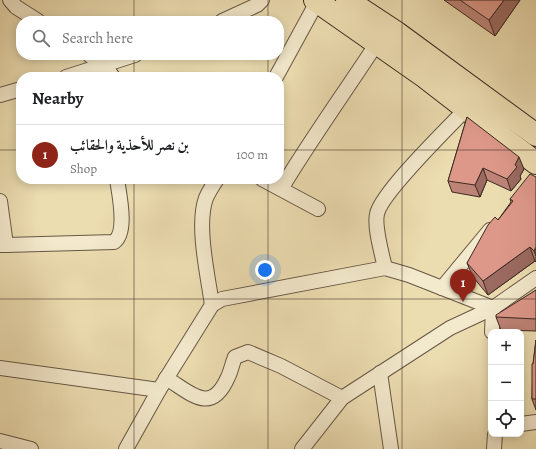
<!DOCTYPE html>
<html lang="en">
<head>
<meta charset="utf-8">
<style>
	body { margin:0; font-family:Alegreya,Amiri,serif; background:#f2f2f2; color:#202124 }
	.controls { position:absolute; right:12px; bottom:12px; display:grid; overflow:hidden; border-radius:8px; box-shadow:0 2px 10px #0003 }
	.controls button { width:36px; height:36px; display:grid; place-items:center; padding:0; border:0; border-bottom:1px solid #e0e0e0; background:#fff; color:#202124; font:20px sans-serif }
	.you { position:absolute; left:265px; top:270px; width:14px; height:14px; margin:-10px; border:3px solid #fff; border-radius:50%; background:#1a73e8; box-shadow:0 0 0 6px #1a73e833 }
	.badge { display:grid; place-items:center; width:26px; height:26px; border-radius:50%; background:#8f2418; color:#fff; font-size:13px; font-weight:700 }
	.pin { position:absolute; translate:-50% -33px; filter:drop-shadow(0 1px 2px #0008) }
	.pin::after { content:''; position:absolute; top:21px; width:14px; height:12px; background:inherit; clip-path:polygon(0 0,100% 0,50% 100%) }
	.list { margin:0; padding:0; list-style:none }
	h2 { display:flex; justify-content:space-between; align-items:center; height:52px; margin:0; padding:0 16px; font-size:17px }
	h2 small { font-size:13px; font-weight:400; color:#757577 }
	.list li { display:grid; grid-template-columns:26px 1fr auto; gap:12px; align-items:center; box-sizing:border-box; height:60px; padding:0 16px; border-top:1px solid #e0e0e0 }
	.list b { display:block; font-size:15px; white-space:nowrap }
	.list p { margin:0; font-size:13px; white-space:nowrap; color:#757577 }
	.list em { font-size:13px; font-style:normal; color:#757577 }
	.icon { flex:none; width:22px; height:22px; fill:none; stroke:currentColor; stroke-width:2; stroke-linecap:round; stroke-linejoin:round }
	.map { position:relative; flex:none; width:536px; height:449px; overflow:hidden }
	.search { position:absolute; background:#fff; box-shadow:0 2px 10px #0003; left:16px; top:16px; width:268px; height:44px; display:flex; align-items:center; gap:10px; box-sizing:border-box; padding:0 14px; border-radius:16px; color:#757577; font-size:15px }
	.panel { position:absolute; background:#fff; box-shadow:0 2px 10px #0003; left:16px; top:72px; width:268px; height:112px; border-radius:16px }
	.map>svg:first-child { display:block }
</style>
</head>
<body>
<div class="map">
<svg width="536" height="449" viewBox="0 0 536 449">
	<rect width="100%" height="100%" fill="#ecddb1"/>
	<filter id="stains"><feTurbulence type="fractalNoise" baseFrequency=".005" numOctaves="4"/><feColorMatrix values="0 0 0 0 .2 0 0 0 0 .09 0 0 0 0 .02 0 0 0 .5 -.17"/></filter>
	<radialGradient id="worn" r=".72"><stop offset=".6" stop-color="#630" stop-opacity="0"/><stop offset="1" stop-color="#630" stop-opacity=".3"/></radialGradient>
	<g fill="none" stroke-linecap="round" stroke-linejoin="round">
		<g stroke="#675745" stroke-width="16">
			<g id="minor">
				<polyline points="10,0 16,7 38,21"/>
				<polyline points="222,21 257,5 262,0"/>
				<polyline points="89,55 105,66 113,77"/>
				<polyline points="66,77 135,55"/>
				<polyline points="276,77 317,2"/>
				<polyline points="0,95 21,89"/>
				<polyline points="262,179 318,209"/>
				<path d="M281 189C311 139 345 92 377 43"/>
				<polyline points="0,201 6,245 0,245"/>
				<path d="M6 245 114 242C128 232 119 194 117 179"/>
				<path d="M385 268C382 254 374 227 377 214 381 193 448 128 466 109"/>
				<polyline points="442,288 490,230"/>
				<path d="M212 305C208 276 196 225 206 198 209 191 213 185 217 179"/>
				<polyline points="0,368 159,390"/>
				<polyline points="380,373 391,449"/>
				<path d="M166 378C191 393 211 416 228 377 231 371 232 364 235 357L248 352 281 366 342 398"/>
				<polyline points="521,424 536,422"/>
				<polyline points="0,441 31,449"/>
				<polyline points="126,449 159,390 212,305 222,299 385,268 409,275 493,308 492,332"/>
				<polyline points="302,449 342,398 450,328 493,308 536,278"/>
				<polyline points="494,449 495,434"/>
			</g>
		</g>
		<g stroke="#3b2a21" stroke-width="24">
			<g id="primary">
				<polyline points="315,0 425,77 536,163"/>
				<polyline points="347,0 397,33 536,135"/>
			</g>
		</g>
		<use href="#minor" stroke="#f3e9cc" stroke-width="14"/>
		<use href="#primary" stroke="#ecddb1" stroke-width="22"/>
	</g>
	<g fill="#be8377" stroke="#3b2a21">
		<polygon points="444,0 520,0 495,36"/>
		<polygon points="467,117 524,169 520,176 521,179 511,191 487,180 480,197 452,192 448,181"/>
		<polygon points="536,177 536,262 535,261 488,295 473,277 467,263 498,220 511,202 510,199"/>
		<polygon points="536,290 536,331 501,330 496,317"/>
		<polygon points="536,340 536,410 532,399 533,364"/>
	</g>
	<g fill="#9b6a61" stroke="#3b2a21">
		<polygon points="504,0 520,0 495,36 489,20"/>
		<polygon points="519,157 524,169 520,176 521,179 511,191 507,179"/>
		<polygon points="483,168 487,180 480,197 475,185"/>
		<polygon points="530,247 535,261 488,295 483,281"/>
		<polygon points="536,247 536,256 534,251"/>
	</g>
	<g fill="#dd988a" stroke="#3b2a21">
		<polygon points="460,0 504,0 489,20"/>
		<polygon points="467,117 519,157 515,165 517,167 507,179 483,168 475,185 448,181"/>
		<polygon points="530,174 536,177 536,247 534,251 530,247 483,281 467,263 488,225 495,217 498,220 513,201 510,199"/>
		<polygon points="536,290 536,319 496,317 496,315"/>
		<polygon points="536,340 536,399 532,399 532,364 533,364"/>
	</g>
	<path fill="none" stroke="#3b2a21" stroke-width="1" stroke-opacity="0.55" d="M134 0V21M268 0V21M402 0V449M134 55V77M268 55V77M0 150H21M279 150H536M134 179V449M268 179V449M0 299H536"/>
	<rect width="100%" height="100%" filter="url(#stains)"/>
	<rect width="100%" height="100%" fill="url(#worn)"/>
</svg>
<div class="controls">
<button>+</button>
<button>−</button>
<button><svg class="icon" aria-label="locate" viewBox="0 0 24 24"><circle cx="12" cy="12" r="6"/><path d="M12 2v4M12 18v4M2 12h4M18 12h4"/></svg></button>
</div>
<div class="you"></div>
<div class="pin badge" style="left:463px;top:302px">1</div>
<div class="search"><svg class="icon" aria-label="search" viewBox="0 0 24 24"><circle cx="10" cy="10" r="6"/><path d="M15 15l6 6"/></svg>Search here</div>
<section class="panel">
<h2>Nearby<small></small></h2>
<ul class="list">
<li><span class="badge">1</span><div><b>بن نصر للأحذية والحقائب</b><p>Shop</p></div><em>100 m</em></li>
</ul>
</section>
</div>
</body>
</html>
